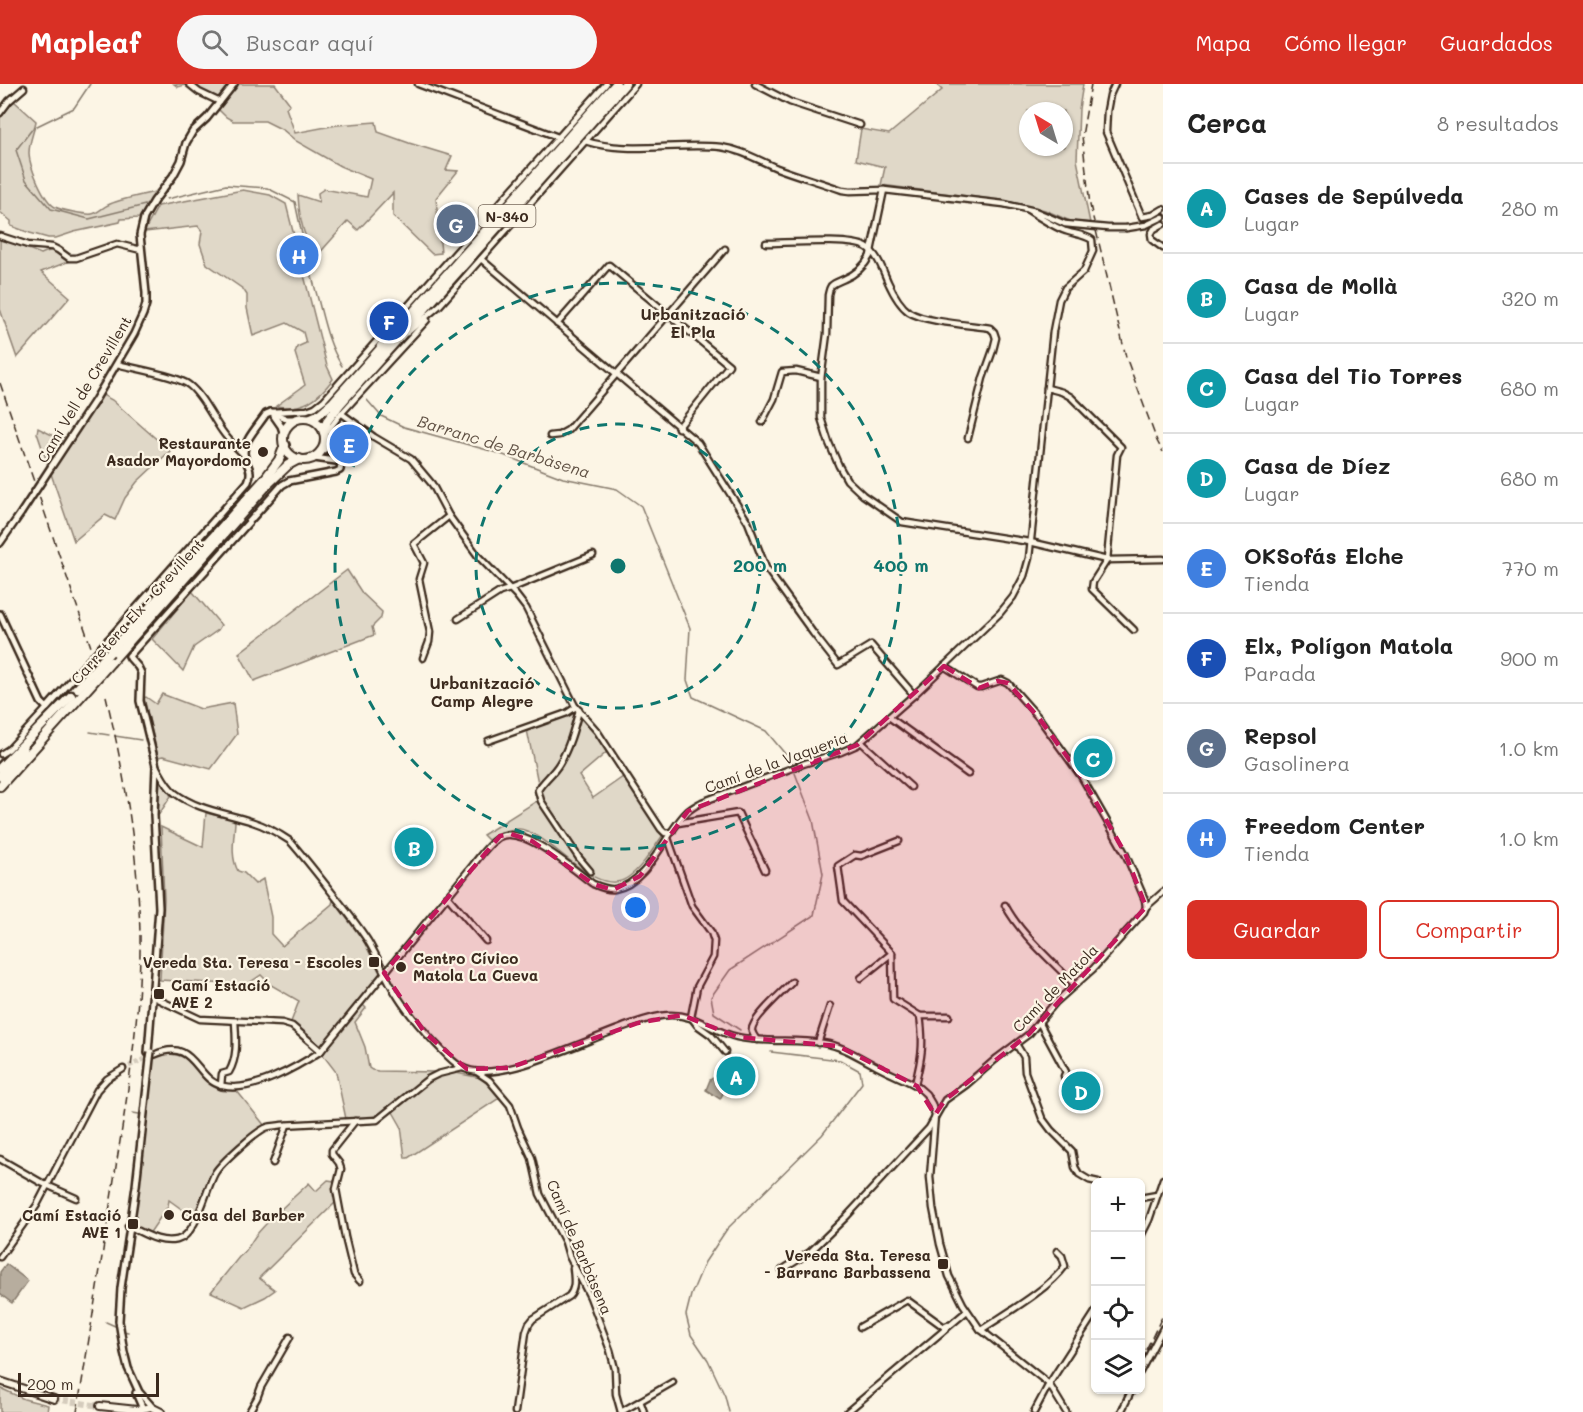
<!DOCTYPE html>
<html lang="es">
<head>
<meta charset="utf-8">
<style>
	body { margin:0; font-family:Mali,sans-serif; background:#f6f6f6; color:#222 }
	.controls { position:absolute; right:18px; bottom:18px; display:grid; overflow:hidden; border-radius:9px; box-shadow:0 2px 4px #0004 }
	.controls button { width:54px; height:54px; display:grid; place-items:center; padding:0; border:0; border-bottom:2px solid #e0e0e0; background:#fff; color:#222; font:30px sans-serif }
	.compass { position:absolute; left:1019px; top:18px; width:54px; height:54px; border-radius:50%; background:#fff; box-shadow:0 2px 4px #0004; rotate:322deg }
	.scale { position:absolute; left:18px; bottom:15px; width:141px; box-sizing:border-box; padding-left:6px; border:3px solid #3b2a1e; border-top:0; font-size:16px; line-height:21px; white-space:nowrap; color:#3b2a1e; -webkit-text-stroke:4px #fcf5e5; paint-order:stroke }
	.you { position:absolute; left:636px; top:824px; width:21px; height:21px; margin:-15px; border:4px solid #fff; border-radius:50%; background:#1a73e8; box-shadow:0 0 0 9px #1a73e833 }
	.badge { display:grid; place-items:center; width:39px; height:39px; border-radius:50%; background:#d93025; color:#fff; font-size:20px; font-weight:700 }
	.pin { position:absolute; translate:-50% -50%; border:3px solid #fff; box-shadow:0 2px 6px #0006 }
	.list { margin:0; padding:0; list-style:none }
	h2 { display:flex; justify-content:space-between; align-items:center; height:78px; margin:0; padding:0 24px; font-size:26px }
	h2 small { font-size:20px; font-weight:400; color:#767676 }
	.list li { display:grid; grid-template-columns:39px 1fr auto; gap:18px; align-items:center; box-sizing:border-box; height:90px; padding:0 24px; border-top:2px solid #e0e0e0 }
	.list b { display:block; font-size:22px; white-space:nowrap }
	.list p { margin:0; font-size:20px; white-space:nowrap; color:#767676 }
	.list em { font-size:20px; font-style:normal; color:#767676 }
	.actions { display:flex; gap:12px; padding:18px 24px }
	.actions a { flex:1; padding:14px 0; border:2px solid #d93025; border-radius:9px; text-align:center; font-size:21px; color:#d93025 }
	.actions .main { background:#d93025; color:#fff }
	.icon { flex:none; width:33px; height:33px; fill:none; stroke:currentColor; stroke-width:2; stroke-linecap:round; stroke-linejoin:round }
	.map { position:relative; flex:none; width:1163px; height:1328px; overflow:hidden }
	header { display:flex; align-items:center; gap:36px; box-sizing:border-box; height:84px; padding:0 30px; background:#d93025; color:#fff }
	header strong { font-size:28px }
	nav { display:flex; gap:33px; margin-inline-start:auto; font-size:21px }
	.search { width:420px; height:54px; background:#f6f6f6; display:flex; align-items:center; gap:15px; box-sizing:border-box; padding:0 21px; border-radius:33px; color:#767676; font-size:22px }
	main { display:flex }
	aside { flex:1; background:#fff }
	.map>svg:first-child { display:block }
</style>
</head>
<body>
<header>
<strong>Mapleaf</strong>
<div class="search"><svg class="icon" aria-label="search" viewBox="0 0 24 24"><circle cx="10" cy="10" r="6"/><path d="M15 15l6 6"/></svg>Buscar aquí</div>
<nav><a>Mapa</a><a>Cómo llegar</a><a>Guardados</a></nav>
</header>
<main>
<div class="map">
<svg width="1163" height="1328" viewBox="0 0 1163 1328">
	<rect width="100%" height="100%" fill="#fcf5e5"/>
	<filter id="ink" filterUnits="userSpaceOnUse"><feTurbulence type="fractalNoise" baseFrequency=".0167" numOctaves="2"/><feDisplacementMap in="SourceGraphic" scale="12" xChannelSelector="R" yChannelSelector="G"/><feConvolveMatrix kernelMatrix="1 2 1 2 8 2 1 2 1" color-interpolation-filters="sRGB"/></filter>
	<g filter="url(#ink)">
		<g fill="#e0d8c8" stroke="#8e8173" stroke-width="1.5" fill-rule="evenodd">
			<path d="M174 0H275L290 20 286 24 295 49 337 41 376 38 378 48 409 59 452 72 446 86 458 87 436 114 441 169 432 170 393 132V109L358 146 348 137 316 173C304 156 299 131 298 111L319 118 318 109 324 105 367 113 371 95 340 82 296 57 283 46 265 37H233L226 33 218 25 215 19 185 1 178 3Z"/>
			<path d="M936 0H1083L1079 25 1077 76 1090 139 1070 137 1045 126 1006 117 881 101 885 83 856 76 861 45 889 50 942 6ZM1028 27H1064V63H1028Z"/>
			<path d="M14 17 36 37C34 48 29 58 29 69 29 82 44 117 55 123 60 126 87 131 92 130 98 129 103 123 108 121 119 115 144 111 158 107L139 134 121 135 120 138 74 148 56 154H48L30 149 11 142V137L0 128V34Z"/>
			<path d="M243 106 270 111 286 120 327 282 333 295C318 315 303 327 276 322L305 301 295 269 297 263 306 259 303 248 287 239 253 252 247 224V211L243 205 207 180 200 160 202 147 198 142 144 148 158 122Z"/>
			<path d="M0 154 41 170C57 163 58 166 70 177L41 188 70 213 17 274 0 225Z"/>
			<polygon points="97,308 112,316 170,367 137,398 125,414 115,436 105,431 74,457 37,349 38,344 56,353 67,353"/>
			<polygon points="347,486 362,509 382,528 381,534 372,543 374,551 254,597 239,569"/>
			<polygon points="192,507 221,541 218,546 194,563 183,587 152,555"/>
			<polygon points="162,610 201,625 233,619 237,650 211,685 163,672 158,673 144,614 146,613 156,620"/>
			<path d="M572 622 595 648 608 667 579 692 593 714 623 693 663 751C653 765 642 784 627 794 594 816 549 746 518 745 505 745 498 750 488 756L483 751 537 717 535 710 538 699 527 646Z"/>
			<polygon points="160,693 171,712 158,732"/>
			<path d="M206 729 233 735 235 738C234 755 230 772 238 787L244 789 255 800 263 795 271 833V850L282 862 332 820 333 816 363 856 383 895 363 921 366 924 355 938 365 963 369 984 372 986 378 987 435 988 420 998 382 1029 367 1035H346L336 988 323 971 291 938 299 917 271 901 261 891 246 901 160 896 164 815 161 743 203 763Z"/>
			<path d="M163 970C202 969 192 995 218 1005 224 1008 230 1007 237 1007L265 1042 228 1075 212 1095 194 1134 169 1116 168 1122 149 1150 133 1141 141 1086 152 974Z"/>
			<polygon points="456,989 481,994 501,1013 408,1074 405,1074 401,1042 393,1028 428,999 439,992"/>
			<path d="M328 1096 334 1097 336 1100 337 1117 259 1194 275 1206 265 1213 244 1223 211 1208 239 1173C248 1167 250 1158 257 1150 272 1132 291 1116 309 1099L316 1107Z"/>
			<polygon points="0,1304 24,1315 48,1321 47,1328 0,1328"/>
		</g>
		<g fill="#b7ad9e" stroke="#85796b" stroke-width="1.5">
			<polygon points="713,994 727,1002 720,1015 706,1006 710,996"/>
			<polygon points="6,1180 28,1197 12,1219 0,1210 0,1188"/>
		</g>
		<g fill="none" stroke-linecap="round" stroke-linejoin="round">
			<g stroke="#85796b" stroke-width="1.5">
				<polyline points="90,0 74,24 33,44 16,66 26,96 51,125 89,135 145,121"/>
				<path d="M167 115 226 101 267 104 295 118C302 151 309 183 318 215 324 238 329 262 342 282"/>
				<polyline points="367,316 381,332 404,343 498,369 563,394 617,405 641,422 690,544 687,596 693,613 766,647 791,677"/>
				<polyline points="90,648 109,651"/>
				<polyline points="115,652 141,656"/>
				<polyline points="740,946 714,929 711,913 730,886 814,831 823,790 813,736 795,689"/>
				<polyline points="133,1029 139,1030"/>
				<polyline points="106,1238 115,1242"/>
				<polyline points="123,1247 128,1248"/>
				<polyline points="729,1328 725,1312 708,1276 691,1251 686,1231 691,1211 705,1178 727,1145 822,1051 862,999 860,987 840,976 771,968"/>
			</g>
			<polyline stroke="#d5ccbd" stroke-width="4.5" stroke-dasharray="4.5 2" stroke-linecap="butt" points="123,985 151,972"/>
			<polyline stroke="#d5ccbd" stroke-width="6" stroke-dasharray="6 3" stroke-linecap="butt" points="54,1315 100,1322"/>
			<g stroke="#3b2a1e" stroke-width="9">
				<g id="minor">
					<polyline points="189,0 199,8 220,18"/>
					<polyline points="418,0 558,53"/>
					<polyline points="755,0 790,18 860,41"/>
					<polyline points="1115,0 1110,11 1107,27 1106,48 1142,133 1153,131 1163,125"/>
					<polyline points="0,29 9,17 24,4"/>
					<path d="M585 57C629 71 676 58 721 63 742 66 758 76 777 84 798 92 820 98 842 106L850 107 884 106 1004 120 1035 127 1065 140"/>
					<path d="M884 106 870 172C864 183 856 190 844 195 840 197 835 198 831 202 829 205 829 207 828 211L827 250 821 295V334L829 359 839 382 847 396 863 411 902 438 1030 458 1107 476 1163 475"/>
					<polyline points="1163,140 1154,145 1151,150 1152,156 1163,164"/>
					<polyline points="1127,144 1146,141 1163,133"/>
					<polyline points="0,152 28,161 52,163 58,166 69,174 76,174 117,160 141,166"/>
					<path d="M766 159C786 159 851 154 866 163 878 170 883 187 888 198 893 209 899 221 909 228 924 238 971 241 990 244L994 248 996 254 993 266 983 294 968 354"/>
					<polyline points="481,175 698,359 748,438 766,484 813,549 838,581 871,561 914,611"/>
					<polyline points="557,240 609,181 729,281 678,344"/>
					<polyline points="407,249 440,221 636,0"/>
					<polyline points="379,262 389,247"/>
					<path d="M117 280C132 284 178 292 189 301 202 311 212 333 222 347 228 356 236 363 244 371"/>
					<polyline points="1047,304 1062,308 1071,313 1121,363 1117,371 1107,476 1093,498 1092,505 1134,546"/>
					<polyline points="271,328 307,326 315,323 324,316 606,0"/>
					<polyline points="341,329 374,353 411,375 432,400 449,432 478,472 516,511 526,524 575,622 597,647 661,745 665,749 672,748"/>
					<polyline points="762,338 774,315 782,288 796,287 821,293"/>
					<polyline points="325,351 339,332 427,236"/>
					<polyline points="550,352 559,351 568,346 725,165"/>
					<polyline points="458,535 500,508 510,505 593,471"/>
					<polyline points="423,574 429,558 430,548 419,495 424,479 414,460 449,432"/>
					<polyline points="944,582 977,603 981,603 1002,596 1008,599 1039,634 1081,692 1125,769 1145,816 1146,823"/>
					<path d="M579 626C574 645 569 664 559 680 553 690 544 696 538 706L541 717 579 774 590 787"/>
					<polyline points="889,633 968,690"/>
					<polyline points="488,657 567,629 576,623"/>
					<polyline points="861,658 911,703"/>
					<polyline points="1,670 9,665 47,624"/>
					<path d="M156 682C162 692 166 702 175 709 197 726 227 729 253 738 266 742 278 749 290 757 305 774 319 792 333 810 345 825 357 840 368 857 379 875 386 895 398 913 408 929 421 944 435 959 443 967 451 977 461 983 504 1007 619 934 669 931 697 930 711 947 737 953 765 959 794 955 823 959 844 962 862 975 880 984 893 991 905 995 917 1002L926 1010 932 1020 935 1031 930 1093 933 1124 940 1160 949 1192 963 1220 980 1245 1049 1300 1066 1328"/>
					<polyline points="678,739 738,729 765,786"/>
					<polyline points="668,754 692,822 711,848 714,857 713,873 697,903 691,933 697,941 711,951 725,968"/>
					<path d="M899 757 861 772 855 771 838 782 843 817 892 869 893 915 920 932C924 960 922 973 915 1000"/>
					<polyline points="447,812 486,857"/>
					<path d="M1005 821C1020 850 1052 877 1075 901"/>
					<polyline points="861,894 892,869"/>
					<polyline points="153,913 200,935 282,939 292,942 321,967"/>
					<polyline points="920,932 949,932"/>
					<polyline points="1039,938 1066,988 1064,992 1074,1016"/>
					<path d="M757 956C755 953 753 951 752 947 750 936 784 907 792 898"/>
					<polyline points="818,959 830,922"/>
					<polyline points="1016,960 1024,973 1025,988 1042,1034 1051,1046 1072,1067 1075,1083 1079,1090 1089,1096 1098,1098"/>
					<path d="M154 971C196 952 194 996 223 1002 252 1009 297 983 321 967L473 781C480 772 488 760 499 753 522 740 574 786 593 800 600 803 608 806 615 805 648 800 665 749 687 728 691 724 697 721 702 718L803 680 841 668 857 661 914 611 1000 529 1013 513 1024 492 1029 474 1053 247 1059 216 1065 204 1084 187 1093 167 1092 156C1085 150 1072 150 1063 146 1051 141 1040 134 1028 126"/>
					<polyline points="477,988 489,996 510,1021 518,1044 532,1074 540,1110 565,1158 569,1172 590,1213 610,1266 615,1285 616,1310 621,1328"/>
					<path d="M221 1002 222 990 229 988C238 973 236 954 235 937"/>
					<polyline points="355,1037 332,1066 332,1070 339,1079 341,1085 336,1105 345,1153 354,1190 360,1197"/>
					<polyline points="0,1075 42,1099 76,1114"/>
					<polyline points="273,1079 287,1041"/>
					<polyline points="1140,1114 1157,1111"/>
					<path d="M128 1142C144 1149 159 1160 177 1156 197 1152 206 1104 215 1089 221 1079 257 1046 268 1043 272 1042 277 1042 282 1041L377 1036 428 995 438 990 462 984"/>
					<polyline points="1140,1154 1149,1136 1163,1095"/>
					<polyline points="0,1173 37,1121 97,1006 107,995 123,985"/>
					<polyline points="782,1186 810,1168 846,1133 929,1044 945,1016 966,1001 997,974 1029,950 1055,919 1093,885 1144,828 1146,823 1163,808"/>
					<polyline points="860,1243 907,1216 944,1243 948,1241"/>
					<path d="M981 1246C1005 1230 1049 1205 1065 1182L1062 1172 1057 1167"/>
					<polyline points="1140,1288 1163,1244"/>
					<polyline points="640,1317 644,1328"/>
					<polyline points="249,1328 257,1314 261,1303 290,1253"/>
					<path d="M515 1328 526 1248 529 1240 533 1235 569 1212C576 1204 574 1194 573 1184"/>
					<polyline points="621,1328 673,1298"/>
					<polyline points="847,1328 967,1227"/>
					<polyline points="1034,1328 1049,1300 1096,1227"/>
					<polyline points="1121,1328 1132,1306"/>
				</g>
			</g>
			<g stroke="#3b2a1e" stroke-width="10">
				<g id="tertiary">
					<polyline points="271,328 287,335 296,335"/>
					<polyline points="274,332 281,342 284,351"/>
					<polyline points="314,374 336,377"/>
					<polyline points="51,383 94,318 134,250 143,230 146,220 146,209 140,151 144,134 154,117 173,92 181,77 186,59 193,47 207,34 234,0"/>
					<polyline points="0,459 21,429"/>
					<polyline points="0,530 41,618 47,624 76,591"/>
					<path d="M109 555 248 398C254 384 245 381 244 369 244 356 259 341 266 330L271 328"/>
					<polyline points="148,969 159,824 154,731 156,682 140,617 141,589 138,583 130,574 129,572 282,401 289,397 336,388 340,386 341,380 328,365 325,357"/>
					<polyline points="150,975 136,1102 121,1204 119,1237 124,1268 128,1284 139,1308 153,1324"/>
					<polyline points="136,1309 143,1325"/>
				</g>
			</g>
			<g stroke="#3b2a1e" stroke-width="10">
				<g id="secondary">
					<polyline points="0,1297 54,1315"/>
					<polyline points="100,1322 137,1326 151,1323 161,1328"/>
				</g>
			</g>
			<g stroke="#3b2a1e" stroke-width="12">
				<g id="trunk">
					<polyline points="311,334 318,331 333,318 616,0"/>
					<circle cx="304" cy="355" r="21"/>
					<polyline points="324,347 327,337 340,320 625,0"/>
					<polyline points="110,568 264,396 279,376 285,361"/>
					<polyline points="111,578 268,400 288,381 299,375"/>
					<polyline points="0,692 23,666"/>
					<polyline points="0,702 80,613"/>
				</g>
			</g>
			<g stroke="#3b2a1e" stroke-width="13">
				<polyline id="motorway" points="0,684 71,612"/>
			</g>
			<use href="#minor" stroke="#fcf5e5" stroke-width="4.5"/>
			<use href="#tertiary" stroke="#fcf5e5" stroke-width="5"/>
			<use href="#secondary" stroke="#fcf5e5" stroke-width="6"/>
			<use href="#trunk" stroke="#fcf5e5" stroke-width="8"/>
			<use href="#motorway" stroke="#fcf5e5" stroke-width="8"/>
			<g stroke="#3b2a1e" stroke-width="1.5" stroke-dasharray="9 4.5" stroke-linecap="butt">
				<polyline points="1091,0 1082,52 1090,121 1126,273 1157,357 1163,368"/>
				<polyline points="0,299 91,563"/>
				<polyline points="1140,1278 1163,1231"/>
				<path d="M77 1328C91 1244 104 1160 117 1076 129 1001 141 926 140 850 138 769 125 691 106 612"/>
				<polyline points="1117,1328 1127,1306"/>
			</g>
			<g stroke="#3b2a1e" stroke-width="9" stroke-linecap="butt">
				<polyline id="minor-bridge" points="1065,140 1108,144 1127,144"/>
			</g>
			<g stroke="#3b2a1e" stroke-width="10" stroke-linecap="butt">
				<g id="tertiary-bridge">
					<polyline points="21,429 51,383"/>
					<polyline points="76,591 109,555"/>
					<polyline points="150,975 151,968"/>
				</g>
			</g>
			<g stroke="#3b2a1e" stroke-width="12" stroke-linecap="butt">
				<g id="trunk-bridge">
					<polyline points="78,604 110,568"/>
					<polyline points="80,613 111,578"/>
				</g>
			</g>
			<use href="#minor-bridge" stroke="#fcf5e5" stroke-width="4.5"/>
			<use href="#tertiary-bridge" stroke="#fcf5e5" stroke-width="5"/>
			<use href="#trunk-bridge" stroke="#fcf5e5" stroke-width="8"/>
		</g>
	</g>
	<path fill="#c2185b" fill-opacity="0.2" stroke="#c2185b" stroke-width="4.5" stroke-dasharray="12 8" stroke-linejoin="round" d="M944 582 979 604 997 597 1008 599 1039 634 1081 692 1125 769 1146 823 1029 950 945 1016 935 1031 917 1002 838 962 737 953 682 931 638 939 509 984 467 985 425 949 384 889 500 752 511 750 532 757 593 800 613 806 640 792 688 727 857 661Z"/>
	<g fill="none" stroke="#0f766e" stroke-width="3" stroke-dasharray="10 8">
		<circle cx="618" cy="482" r="142"/>
		<circle cx="618" cy="482" r="283"/>
	</g>
	<g fill="#3b2a1e" stroke="#fcf5e5" stroke-width="2">
		<circle cx="263" cy="368" r="6"/>
		<rect x="368" y="872" width="12" height="12" rx="3"/>
		<circle cx="401" cy="883" r="6"/>
		<rect x="153" y="904" width="12" height="12" rx="3"/>
		<circle cx="169" cy="1131" r="6"/>
		<rect x="127" y="1134" width="12" height="12" rx="3"/>
		<rect x="937" y="1174" width="12" height="12" rx="3"/>
	</g>
	<g text-anchor="middle" dominant-baseline="central" stroke-width="4.5" stroke-linejoin="round" paint-order="stroke">
		<rect fill="#fcf5e5" stroke="#75675a" stroke-width="1.5" x="478.5" y="121" width="57" height="22" rx="4.5"/>
		<g font-size="14" font-weight="bold" fill="#3b2a1e">
			<text x="507" y="132">N-340</text>
		</g>
		<g font-size="15" fill="#3b2a1e" stroke="#fcf5e5">
			<text transform="translate(84 305) rotate(-59)">Camí Vell de Crevillent</text>
			<text transform="translate(137 527) rotate(-48)">Carretera Elx - Crevillent</text>
			<text transform="translate(776 678) rotate(-20)">Camí de la Vaqueria</text>
			<text transform="translate(1055 904) rotate(-46)">Camí de Matola</text>
			<text transform="translate(580 1163) rotate(67)">Camí de Barbàsena</text>
		</g>
		<g font-size="15" font-weight="bold" fill="#3b2a1e" stroke="#fcf5e5" text-anchor="end">
			<text x="251" y="359">Restaurante<tspan x="251" dy="17">Asador Mayordomo</tspan></text>
			<text x="413" y="874" text-anchor="start">Centro Cívico<tspan x="413" dy="17">Matola La Cueva</tspan></text>
			<text x="362" y="878">Vereda Sta. Teresa - Escoles</text>
			<text x="171" y="901" text-anchor="start">Camí Estació<tspan x="171" dy="17">AVE 2</tspan></text>
			<text x="121" y="1131">Camí Estació<tspan x="121" dy="17">AVE 1</tspan></text>
			<text x="181" y="1131" text-anchor="start">Casa del Barber</text>
			<text x="931" y="1171">Vereda Sta. Teresa<tspan x="931" dy="17">- Barranc Barbassena</tspan></text>
		</g>
		<g font-size="16" font-weight="bold" fill="#3b2a1e" stroke="#fcf5e5">
			<text x="693" y="229">Urbanització<tspan x="693" dy="18">El Pla</tspan></text>
			<text x="482" y="598">Urbanització<tspan x="482" dy="18">Camp Alegre</tspan></text>
		</g>
		<g font-size="16" font-style="italic" fill="#605144" stroke="#fcf5e5">
			<text transform="translate(504 362) rotate(17)">Barranc de Barbàsena</text>
		</g>
	</g>
	<circle cx="618" cy="482" r="9" fill="#0f766e" stroke="#fcf5e5" stroke-width="3"/>
	<g font-size="18" text-anchor="middle" font-weight="bold" fill="#0f766e" stroke="#fcf5e5" stroke-width="4.5" stroke-linejoin="round" paint-order="stroke">
		<text x="760" y="488">200 m</text>
		<text x="901" y="488">400 m</text>
	</g>
</svg>
<div class="controls">
<button>+</button>
<button>−</button>
<button><svg class="icon" aria-label="locate" viewBox="0 0 24 24"><circle cx="12" cy="12" r="6"/><path d="M12 2v4M12 18v4M2 12h4M18 12h4"/></svg></button>
<button><svg class="icon" aria-label="layers" viewBox="0 0 24 24"><path d="M12 4l9 5-9 5-9-5zM3 14l9 5 9-5"/></svg></button>
</div>
<svg class="compass" viewBox="-18 -18 36 36"><path d="M0-13l5 13h-10z" fill="#e53935"/><path d="M0 13l5-13h-10z" fill="#767676"/></svg>
<div class="scale">200 m</div>
<div class="you"></div>
<div class="pin badge" style="left:736px;top:992px;background:#0f9aa8">A</div>
<div class="pin badge" style="left:414px;top:763px;background:#0f9aa8">B</div>
<div class="pin badge" style="left:1093px;top:674px;background:#0f9aa8">C</div>
<div class="pin badge" style="left:1081px;top:1007px;background:#0f9aa8">D</div>
<div class="pin badge" style="left:349px;top:360px;background:#3f7fe0">E</div>
<div class="pin badge" style="left:389px;top:237px;background:#1a4fb4">F</div>
<div class="pin badge" style="left:456px;top:140px;background:#5c6f8a">G</div>
<div class="pin badge" style="left:299px;top:171px;background:#3f7fe0">H</div>
</div>
<aside>
<h2>Cerca<small>8 resultados</small></h2>
<ul class="list">
<li><span class="badge" style="background:#0f9aa8">A</span><div><b>Cases de Sepúlveda</b><p>Lugar</p></div><em>280 m</em></li>
<li><span class="badge" style="background:#0f9aa8">B</span><div><b>Casa de Mollà</b><p>Lugar</p></div><em>320 m</em></li>
<li><span class="badge" style="background:#0f9aa8">C</span><div><b>Casa del Tio Torres</b><p>Lugar</p></div><em>680 m</em></li>
<li><span class="badge" style="background:#0f9aa8">D</span><div><b>Casa de Díez</b><p>Lugar</p></div><em>680 m</em></li>
<li><span class="badge" style="background:#3f7fe0">E</span><div><b>OKSofás Elche</b><p>Tienda</p></div><em>770 m</em></li>
<li><span class="badge" style="background:#1a4fb4">F</span><div><b>Elx, Polígon Matola</b><p>Parada</p></div><em>900 m</em></li>
<li><span class="badge" style="background:#5c6f8a">G</span><div><b>Repsol</b><p>Gasolinera</p></div><em>1.0 km</em></li>
<li><span class="badge" style="background:#3f7fe0">H</span><div><b>Freedom Center</b><p>Tienda</p></div><em>1.0 km</em></li>
</ul>
<div class="actions"><a class="main">Guardar</a><a>Compartir</a></div>
</aside>
</main>
</body>
</html>
